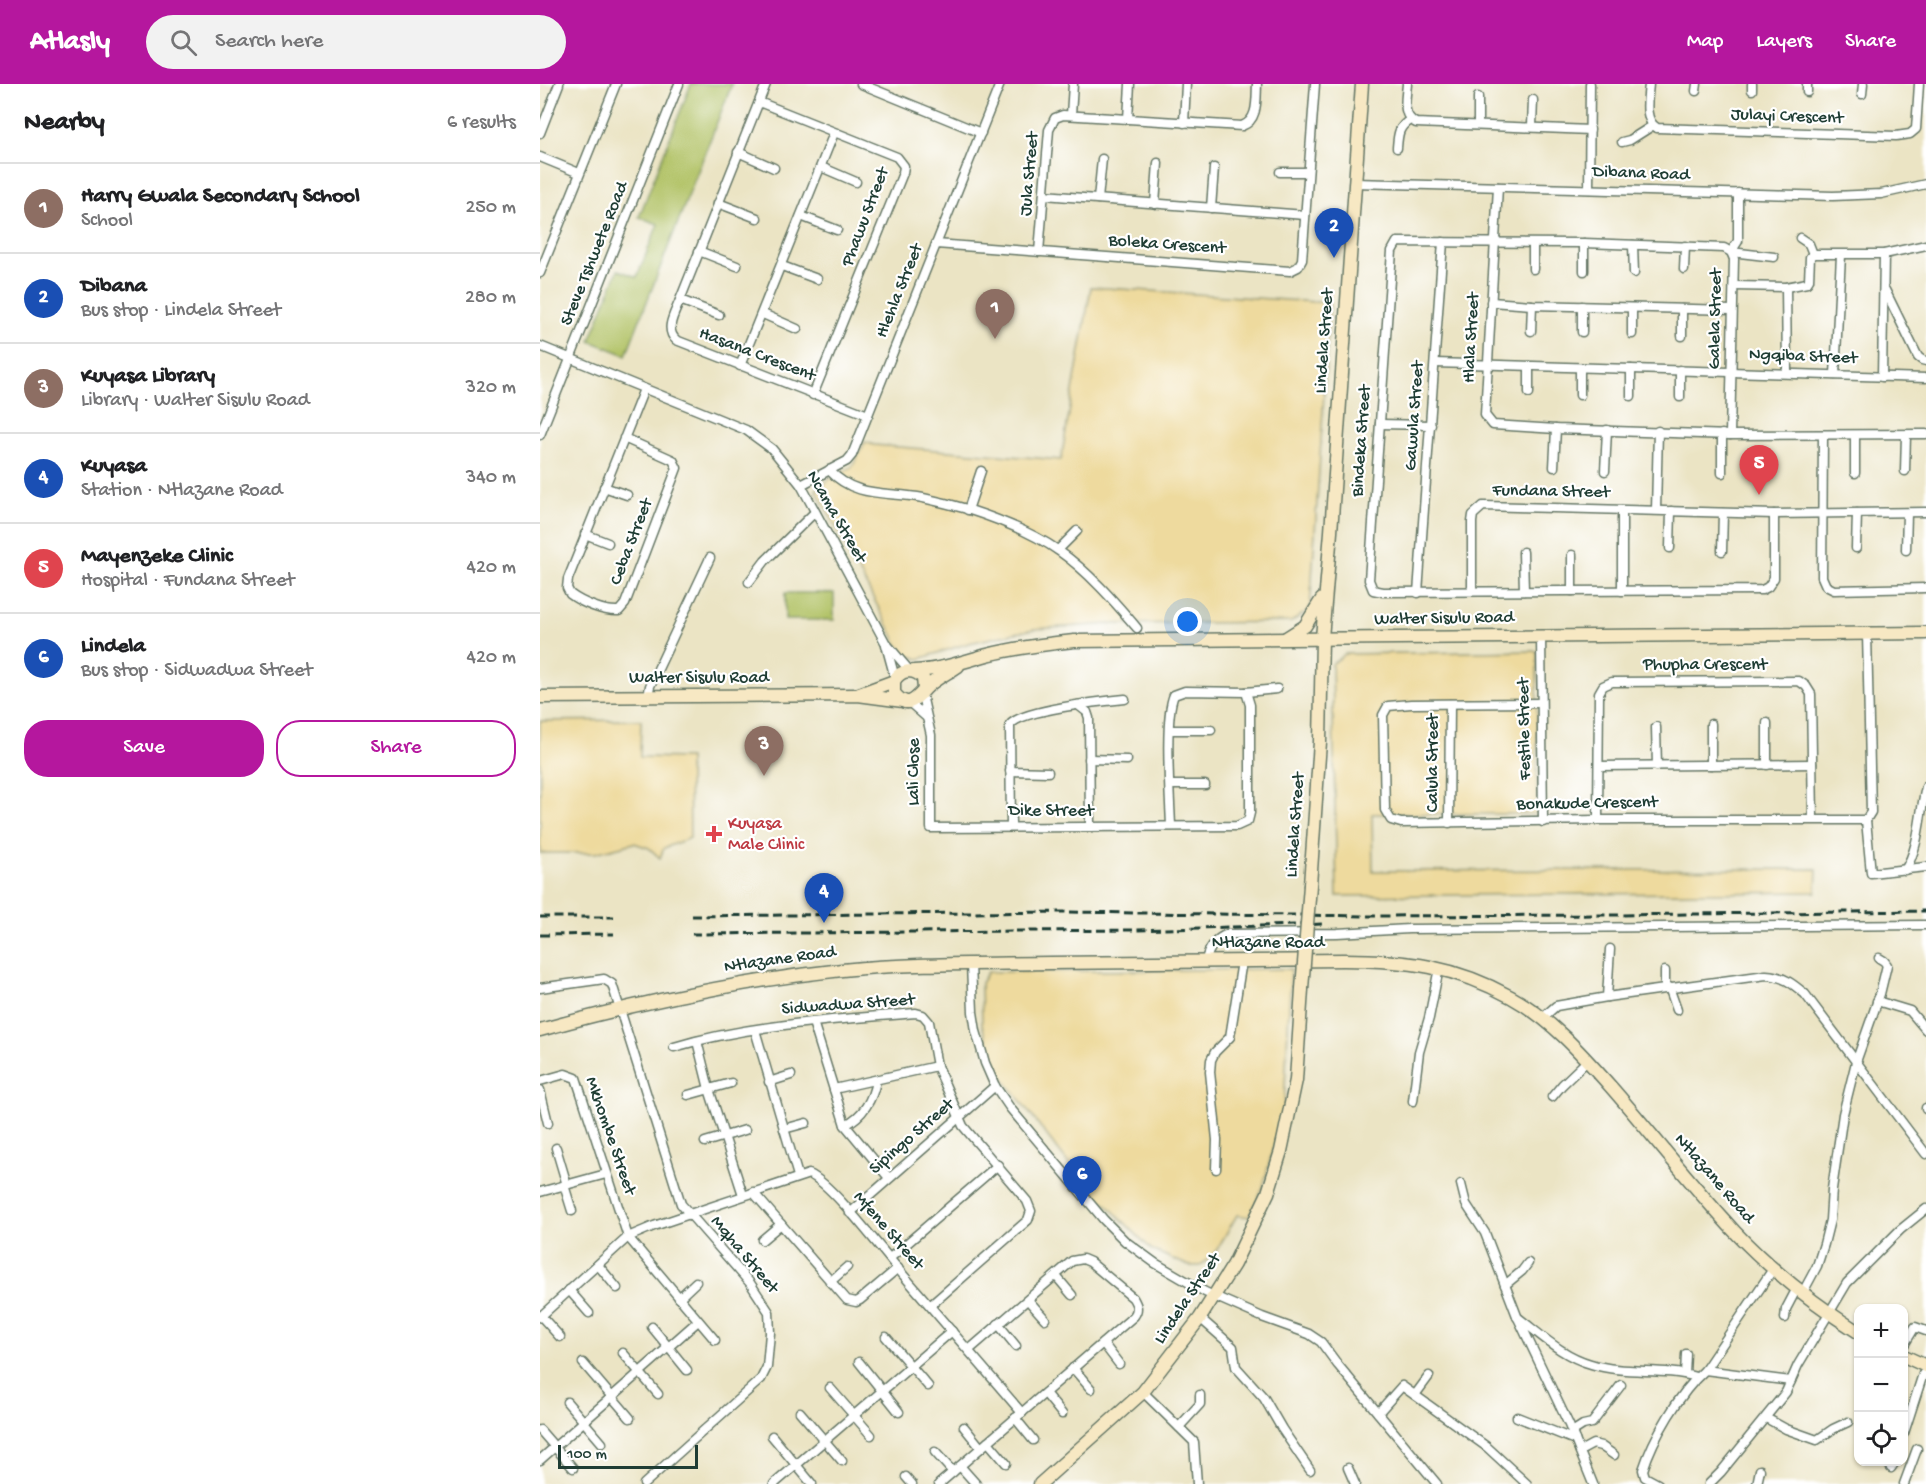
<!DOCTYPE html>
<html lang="en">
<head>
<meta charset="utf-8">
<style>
	body { margin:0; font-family:"Gochi Hand",sans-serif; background:#f2f2f2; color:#202124 }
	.controls { position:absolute; right:18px; bottom:18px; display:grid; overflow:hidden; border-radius:12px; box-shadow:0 2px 4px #0004 }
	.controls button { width:54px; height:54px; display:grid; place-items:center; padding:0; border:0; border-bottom:2px solid #e0e0e0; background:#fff; color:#202124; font:30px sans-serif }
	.scale { position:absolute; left:18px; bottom:15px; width:140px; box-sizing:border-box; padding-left:6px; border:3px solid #1f3d34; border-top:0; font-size:16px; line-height:21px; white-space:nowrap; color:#1f3d34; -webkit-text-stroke:4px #fff; paint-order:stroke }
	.you { position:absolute; left:648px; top:538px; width:21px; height:21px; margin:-15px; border:4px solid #fff; border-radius:50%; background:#1a73e8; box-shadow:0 0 0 9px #1a73e833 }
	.badge { display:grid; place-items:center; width:39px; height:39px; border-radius:50%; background:#b5179e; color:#fff; font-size:20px; font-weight:700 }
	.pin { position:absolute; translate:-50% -50px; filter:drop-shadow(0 2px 3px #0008) }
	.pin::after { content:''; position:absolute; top:32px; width:21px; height:18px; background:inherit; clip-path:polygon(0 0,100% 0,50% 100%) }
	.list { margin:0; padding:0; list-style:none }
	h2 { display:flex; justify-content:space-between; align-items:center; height:78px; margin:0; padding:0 24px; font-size:26px }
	h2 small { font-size:20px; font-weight:400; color:#757577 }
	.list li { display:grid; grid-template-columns:39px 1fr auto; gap:18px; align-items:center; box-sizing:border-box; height:90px; padding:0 24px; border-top:2px solid #e0e0e0 }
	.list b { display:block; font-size:22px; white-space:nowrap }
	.list p { margin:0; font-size:20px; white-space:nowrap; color:#757577 }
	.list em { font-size:20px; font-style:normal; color:#757577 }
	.actions { display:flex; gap:12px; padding:18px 24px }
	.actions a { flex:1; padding:14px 0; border:2px solid #b5179e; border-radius:24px; text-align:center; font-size:21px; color:#b5179e }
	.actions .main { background:#b5179e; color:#fff }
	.icon { flex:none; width:33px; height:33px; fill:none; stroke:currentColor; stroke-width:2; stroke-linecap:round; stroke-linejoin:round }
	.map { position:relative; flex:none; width:1386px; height:1400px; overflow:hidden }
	header { display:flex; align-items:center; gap:36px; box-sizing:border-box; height:84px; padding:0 30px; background:#b5179e; color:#fff }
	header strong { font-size:28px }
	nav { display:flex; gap:33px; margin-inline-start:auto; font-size:21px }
	.search { width:420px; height:54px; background:#f2f2f2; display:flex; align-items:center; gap:15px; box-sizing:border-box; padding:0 21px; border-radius:33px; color:#757577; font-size:22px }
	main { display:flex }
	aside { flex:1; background:#fff }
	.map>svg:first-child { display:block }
</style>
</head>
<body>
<header>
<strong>Atlasly</strong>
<div class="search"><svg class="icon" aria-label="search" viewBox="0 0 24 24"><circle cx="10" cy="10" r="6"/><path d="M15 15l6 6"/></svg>Search here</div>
<nav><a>Map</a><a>Layers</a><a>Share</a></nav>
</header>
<main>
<aside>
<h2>Nearby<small>6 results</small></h2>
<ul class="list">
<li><span class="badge" style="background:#8d6e63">1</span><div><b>Harry Gwala Secondary School</b><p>School</p></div><em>250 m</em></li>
<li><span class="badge" style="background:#1a4fb4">2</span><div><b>Dibana</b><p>Bus stop · Lindela Street</p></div><em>280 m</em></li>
<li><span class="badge" style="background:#8d6e63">3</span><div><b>Kuyasa Library</b><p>Library · Walter Sisulu Road</p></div><em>320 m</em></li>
<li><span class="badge" style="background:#1a4fb4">4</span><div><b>Kuyasa</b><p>Station · Ntlazane Road</p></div><em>340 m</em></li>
<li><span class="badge" style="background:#e0444e">5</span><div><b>Mayenzeke Clinic</b><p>Hospital · Fundana Street</p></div><em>420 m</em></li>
<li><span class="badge" style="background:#1a4fb4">6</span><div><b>Lindela</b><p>Bus stop · Sidwadwa Street</p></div><em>420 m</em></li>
</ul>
<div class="actions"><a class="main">Save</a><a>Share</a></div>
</aside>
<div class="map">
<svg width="1386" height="1400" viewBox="0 0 1386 1400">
	<rect width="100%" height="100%" fill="#fff"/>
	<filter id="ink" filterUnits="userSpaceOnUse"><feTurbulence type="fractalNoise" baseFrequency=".0167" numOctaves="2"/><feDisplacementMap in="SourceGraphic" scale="12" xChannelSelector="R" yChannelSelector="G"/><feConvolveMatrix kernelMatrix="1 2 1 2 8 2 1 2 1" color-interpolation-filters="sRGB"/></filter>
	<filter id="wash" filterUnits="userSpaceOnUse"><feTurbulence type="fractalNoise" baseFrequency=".008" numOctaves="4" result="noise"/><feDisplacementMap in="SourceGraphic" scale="24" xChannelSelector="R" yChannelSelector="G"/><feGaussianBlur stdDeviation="1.35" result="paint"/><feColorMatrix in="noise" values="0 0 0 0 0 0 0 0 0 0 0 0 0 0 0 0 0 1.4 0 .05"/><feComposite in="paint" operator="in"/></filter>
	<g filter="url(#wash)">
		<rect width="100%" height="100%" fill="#ebe4c4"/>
		<g fill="#b2c367" stroke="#68804e" stroke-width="1.5">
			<polygon points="151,0 192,0 86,271 50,257 78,186 97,193 118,140 99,133"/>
			<rect x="245" y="509" width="49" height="27"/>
		</g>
		<g fill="#eeda9e" stroke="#868c69" stroke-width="1.5">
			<polygon points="551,203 790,219 770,525 751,538 571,540 494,545 429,559 379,575 363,570 276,406 290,395 312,383 325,358 334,361 521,376"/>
			<polygon points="997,567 997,730 832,730 833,787 1277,785 1276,808 797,812 792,580 805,570"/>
			<polygon points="101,636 100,673 149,674 150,754 124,764 120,774 109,764 94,759 55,769 0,769 0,637"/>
			<polygon points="751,885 744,1022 723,1103 709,1133 697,1131 675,1169 660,1182 649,1182 612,1166 538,1092 456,985 442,941 441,899 448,888"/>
		</g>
	</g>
	<g filter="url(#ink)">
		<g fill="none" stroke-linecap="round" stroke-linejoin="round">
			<g stroke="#676" stroke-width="11">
				<g id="street">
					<path d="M226 0 140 216C135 229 124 245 136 256L328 331"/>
					<polyline points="321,0 441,49"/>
					<path d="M867 0C866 14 861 32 876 39L1050 46"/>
					<path d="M1109 0C1108 14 1103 36 1117 44L1356 52 1370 50 1376 45 1379 0"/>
					<polyline points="1212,6 1212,0"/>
					<polyline points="1156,7 1157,0"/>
					<polyline points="1267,8 1267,0"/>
					<polyline points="1322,10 1323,0"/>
					<polyline points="219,18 357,73 364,82 363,89 273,311"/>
					<polyline points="531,31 533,0"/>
					<polyline points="588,35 590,0"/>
					<polyline points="644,39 646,0"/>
					<polyline points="938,41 938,13"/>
					<polyline points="992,42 993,16"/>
					<polyline points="0,49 19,0"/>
					<polyline points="1082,58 1090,56 1112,42"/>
					<path d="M857 64C858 51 858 43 870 36"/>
					<polyline points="198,68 234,84"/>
					<polyline points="0,73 39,89"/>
					<polyline points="281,83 316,98"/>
					<polyline points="740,88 768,88"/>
					<polyline points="814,99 1293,112 1341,110 1386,100"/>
					<polyline points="958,103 945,331 953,341 1016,345 1190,351 1386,350"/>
					<polyline points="1049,105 1050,0"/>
					<polyline points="1198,109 1198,157 1191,168 1234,173"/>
					<polyline points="504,111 765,131"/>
					<polyline points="558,115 562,75"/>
					<polyline points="178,119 217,134"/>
					<polyline points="615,120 618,79"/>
					<polyline points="671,124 674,84"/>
					<polyline points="261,132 297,146"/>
					<polyline points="396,160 750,187 758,183 762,176 775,0"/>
					<polyline points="993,160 993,185"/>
					<polyline points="1093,161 1094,189"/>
					<polyline points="159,167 197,182"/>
					<path d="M499 168 509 46 515 34 523 31 702 42C719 36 716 14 717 0"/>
					<polyline points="1273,170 1344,170 1386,161"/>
					<polyline points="242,182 277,195"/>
					<polyline points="1144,185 1145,162"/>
					<polyline points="1044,187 1044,159"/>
					<polyline points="0,189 76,0"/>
					<polyline points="1194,202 1246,203 1267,199 1269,196 1270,173 1273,170 1269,160 1260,154"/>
					<polyline points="1246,203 1247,288"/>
					<polyline points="1345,206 1378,273 1382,276 1386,277"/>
					<polyline points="140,216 179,231"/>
					<polyline points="951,218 992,221 1192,226"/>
					<polyline points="1142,225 1142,252"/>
					<polyline points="223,230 257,245"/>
					<polyline points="991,247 992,221"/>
					<polyline points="1042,248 1042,222"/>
					<polyline points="1092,250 1092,224"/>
					<polyline points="0,262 206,346 232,365 261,401 345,558 369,586"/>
					<polyline points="895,279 1386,294"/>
					<polyline points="200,282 294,49"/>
					<polyline points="1040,284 1040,311"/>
					<polyline points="1091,285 1091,312"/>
					<polyline points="1140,286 1140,313"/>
					<polyline points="1295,291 1301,171"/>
					<polyline points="1342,293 1344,170"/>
					<polyline points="989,309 989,282"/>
					<polyline points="840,340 891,341"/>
					<polyline points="1182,350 1182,389"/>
					<polyline points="0,351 139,0"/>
					<polyline points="1190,351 1194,175 1191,168 1184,164 1044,159 857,158 852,167 829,496 833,506 843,508 1222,506 1228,503 1234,494 1234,430"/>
					<polyline points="1283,351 1282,493 1286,502 1294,506 1386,504"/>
					<path d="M84 354 133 376 137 384 85 520 79 527C64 528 42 519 30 510L27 504 28 495 104 305"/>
					<polyline points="1014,383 1016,345"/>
					<path d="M289 386C316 415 347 407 383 414 397 417 413 421 427 425 458 435 492 448 519 467 548 487 574 517 597 544"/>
					<polyline points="1065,387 1067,346"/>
					<polyline points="1365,387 1366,351"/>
					<polyline points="1315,389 1315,351"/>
					<polyline points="261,401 307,377 312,371 460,0"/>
					<polyline points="64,403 87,411"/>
					<polyline points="428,426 441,387"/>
					<polyline points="1082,426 1082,507"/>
					<polyline points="1116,426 1118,347"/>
					<polyline points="45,450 68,459"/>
					<polyline points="1130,464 1131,427"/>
					<polyline points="1316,464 1317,429"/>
					<polyline points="518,466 537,447"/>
					<polyline points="1366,466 1367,429"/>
					<polyline points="1182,467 1183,429"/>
					<polyline points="983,468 984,507"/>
					<polyline points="209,498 225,477 275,428"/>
					<polyline points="932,507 932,438 933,431 943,422 1234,430 1386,428"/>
					<polyline points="1032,507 1032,471"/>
					<polyline points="878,509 903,158"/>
					<polyline points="1001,552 1003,738"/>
					<polyline points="346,561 355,594"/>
					<polyline points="382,611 391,651 391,744 697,742 708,737 710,729 710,621 706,608"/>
					<polyline points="108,612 110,602 170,474"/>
					<polyline points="369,618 386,633"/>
					<polyline points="1001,619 871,620 848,622 843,631 845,726 851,736 861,739 1058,736 1326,736"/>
					<polyline points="538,621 547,628 549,634 550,743"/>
					<polyline points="1227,639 1227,681"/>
					<polyline points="1171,640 1171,681"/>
					<polyline points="1116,643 1117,682"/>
					<polyline points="630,646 671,646"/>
					<polyline points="549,675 587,676"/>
					<polyline points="1059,682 1272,680"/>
					<polyline points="470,687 508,688"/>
					<polyline points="630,701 665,701"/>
					<polyline points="1058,736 1059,609 1063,602 1072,598 1259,597 1266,602 1271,610 1273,735"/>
					<polyline points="1326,736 1331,728 1327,549"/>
					<polyline points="1326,736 1331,789 1386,783"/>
					<polyline points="909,739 910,620"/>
					<path d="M631 742C630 714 624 633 634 611L645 607 706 608 737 605"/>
					<path d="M471 743 470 641C480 626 564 617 585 615"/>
					<path d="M1365 786C1380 762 1379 731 1386 703"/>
					<path d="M666 877C668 865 676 854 688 850L797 849 869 845 1386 841"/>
					<polyline points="431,880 433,928 436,947 445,979 455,1002 470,1024 564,1136 585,1157 615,1179 665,1208 722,1233 769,1250 781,1258 798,1281 897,1400"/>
					<polyline points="1125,887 1125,904"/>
					<polyline points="1129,903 1137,926"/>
					<polyline points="0,904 64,895 72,900 141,1120 210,1199 229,1228 230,1249 227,1283 221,1295 104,1400"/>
					<path d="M1067 913 1226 891C1243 892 1252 899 1265 910L1386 1070"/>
					<polyline points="1337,917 1370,927 1386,946"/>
					<polyline points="1008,929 1016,922 1067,913 1070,865"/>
					<polyline points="273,938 305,1041 349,1094"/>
					<polyline points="215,946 258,1092"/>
					<polyline points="157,957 169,1005 203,1111"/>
					<path d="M134 963C212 940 295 936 376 929L383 931 389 938 397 982 423 1042 487 1117 491 1127 488 1136 391 1221"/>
					<polyline points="0,997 25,990 36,994 88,1153 175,1256"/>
					<polyline points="229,998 251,991"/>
					<polyline points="294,1005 397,982"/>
					<polyline points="0,1006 8,1039"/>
					<polyline points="148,1011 191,999"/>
					<polyline points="1012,1013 1022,1001 1047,977"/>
					<polyline points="873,1017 879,968 889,934 899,884"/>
					<polyline points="1386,1025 1386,1024"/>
					<path d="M305 1041C323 1032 333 1015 336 996"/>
					<polyline points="244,1045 266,1039"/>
					<polyline points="165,1058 205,1046"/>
					<polyline points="16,1064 27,1101"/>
					<polyline points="676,1085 677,1056 670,988 671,976 675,968 690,953 702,877"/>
					<polyline points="921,1100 926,1120 945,1149 977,1232 1029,1341 1053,1400"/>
					<polyline points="24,1101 32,1127"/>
					<polyline points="0,1108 66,1090"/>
					<polyline points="213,1108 307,1216 316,1218 320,1216 358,1184"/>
					<polyline points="310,1129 455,1002"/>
					<polyline points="222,1156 241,1140"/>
					<polyline points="350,1174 458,1081"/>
					<polyline points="58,1181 77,1204"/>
					<polyline points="516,1192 532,1211"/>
					<polyline points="290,1198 307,1183"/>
					<polyline points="965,1201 982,1187 988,1179"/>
					<polyline points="29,1206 49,1229"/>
					<polyline points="1262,1210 1277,1182 1284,1160 1290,1136 1292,1105 1303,1030 1316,978 1340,910 1347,881 1344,877 1339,874"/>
					<polyline points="139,1214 156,1198"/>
					<polyline points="488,1216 505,1235"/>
					<polyline points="1,1232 20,1253"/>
					<path d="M0 1233 88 1153 114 1142 269 1090C291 1099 340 1164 359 1186 400 1233 441 1281 482 1329"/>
					<path d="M977 1233C1000 1250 1022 1272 1051 1280 1085 1291 1122 1283 1156 1293"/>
					<polyline points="660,1234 693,1263 696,1283 724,1314 742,1345 770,1386"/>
					<polyline points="1245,1234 1246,1225 1256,1206"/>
					<polyline points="458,1240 476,1262"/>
					<polyline points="112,1243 147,1286"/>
					<polyline points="346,1253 388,1302"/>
					<polyline points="563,1259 579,1280"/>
					<polyline points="1364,1261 1375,1243 1386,1247"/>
					<polyline points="83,1269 118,1310"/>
					<polyline points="319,1278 359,1328"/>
					<polyline points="43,1279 90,1334"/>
					<polyline points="533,1284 551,1305"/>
					<polyline points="1165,1286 1251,1297"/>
					<polyline points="1145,1290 1146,1270"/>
					<polyline points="290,1304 331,1351"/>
					<polyline points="603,1308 654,1358 657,1400"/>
					<polyline points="505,1309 522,1330"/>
					<polyline points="875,1311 889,1292"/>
					<polyline points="27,1318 62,1359"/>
					<polyline points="260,1328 302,1377"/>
					<polyline points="838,1329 862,1302 947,1363 987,1400"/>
					<polyline points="977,1333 1035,1356"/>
					<polyline points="475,1334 493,1356"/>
					<polyline points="1226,1334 1246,1345 1277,1356 1293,1345 1308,1338"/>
					<polyline points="424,1343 441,1364"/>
					<polyline points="639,1343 660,1320 660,1311"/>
					<polyline points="0,1346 33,1384"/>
					<polyline points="1032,1348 1043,1341 1052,1339 1081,1301"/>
					<polyline points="1364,1349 1383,1290"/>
					<polyline points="232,1352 272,1400"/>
					<polyline points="448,1358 466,1379"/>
					<polyline points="1040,1367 1053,1360 1061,1362 1074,1371"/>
					<polyline points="395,1368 413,1388"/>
					<polyline points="0,1376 158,1237"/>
					<polyline points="420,1382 436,1400"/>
					<polyline points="808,1384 815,1400"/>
					<polyline points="1351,1384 1355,1378"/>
					<polyline points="366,1393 372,1400"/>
					<polyline points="234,1400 412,1247"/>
					<path d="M399 1400 594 1232C599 1225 597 1221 593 1214L550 1178 543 1175 532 1177 429 1266"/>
					<path d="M1118 1400 1105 1393 1103 1386C1113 1354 1140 1308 1165 1286L1233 1185"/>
					<polyline points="1169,1400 1181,1388 1246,1308 1258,1281 1307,1199 1360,1146 1386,1125"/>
					<polyline points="1217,1400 1220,1386"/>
					<polyline points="1364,1400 1377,1365"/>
				</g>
			</g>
			<g stroke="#676" stroke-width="15">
				<g id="secondary">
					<polyline points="746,554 765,542 782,515"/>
					<path d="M374 587C399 586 423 578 447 571 475 564 505 560 534 557L1386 549"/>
					<path d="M384 605 383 594C374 584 361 585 354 597V609C367 626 375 616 385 605 393 596 408 589 418 582"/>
					<polyline points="319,610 354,597"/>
					<polyline points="0,613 318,611 363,617"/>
					<polyline points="770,801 780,658 782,554 791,448 822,0"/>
					<path d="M0 946C100 918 198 897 302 886 371 879 440 880 510 879 608 878 706 877 804 876 866 876 915 882 971 913 1011 935 1041 969 1071 1003 1113 1051 1152 1102 1195 1148 1232 1187 1273 1219 1318 1248"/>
					<polyline points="1364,1272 1386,1282"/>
					<polyline points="500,1400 603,1308 660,1234 694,1180 728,1109 741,1067 756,996 762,905"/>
				</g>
			</g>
			<use href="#street" stroke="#fff" stroke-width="8"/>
			<use href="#secondary" stroke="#f7e8c3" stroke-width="12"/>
			<g stroke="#1f3d34" stroke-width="3" stroke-dasharray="9 4.5" stroke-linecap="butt">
				<polyline points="152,832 524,828 829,832 1075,831 1386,827"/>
				<polyline points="0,833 74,833"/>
				<polyline points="152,850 596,846 785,840"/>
				<polyline points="0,851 74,850"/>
			</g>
			<g stroke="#676" stroke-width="15" stroke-linecap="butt">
				<polyline id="secondary-bridge" points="762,905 770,801"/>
			</g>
			<use href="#secondary-bridge" stroke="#f7e8c3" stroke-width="12"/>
		</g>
	</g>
	<path fill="#e0444e" stroke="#fff" stroke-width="2" d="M171 741h6v6h6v6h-6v6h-6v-6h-6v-6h6z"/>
	<g text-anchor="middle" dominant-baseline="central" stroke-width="4.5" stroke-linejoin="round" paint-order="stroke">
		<g font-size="18" fill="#1f3d34" stroke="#fff">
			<text transform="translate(1247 33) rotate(2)">Julayi Crescent</text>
			<text transform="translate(490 90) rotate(-85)">Jula Street</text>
			<text transform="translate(1101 90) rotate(2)">Dibana Road</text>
			<text transform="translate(326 133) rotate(-69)">Phawu Street</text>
			<text transform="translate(627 161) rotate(4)">Boleka Crescent</text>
			<text transform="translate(55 170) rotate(-68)">Steve Tshwete Road</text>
			<text transform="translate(360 207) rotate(-68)">Hlehla Street</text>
			<text transform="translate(1176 235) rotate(-89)">Galela Street</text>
			<text transform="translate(932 254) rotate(-87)">Hlala Street</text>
			<text transform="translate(785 257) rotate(-86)">Lindela Street</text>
			<text transform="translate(217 271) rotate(21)">Hasana Crescent</text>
			<text transform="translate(1263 273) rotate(2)">Ngqiba Street</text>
			<text transform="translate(875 332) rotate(-86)">Gawula Street</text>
			<text transform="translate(822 357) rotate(-86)">Bindeka Street</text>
			<text transform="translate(1011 408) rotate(1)">Fundana Street</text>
			<text transform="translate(296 433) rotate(60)">Ncama Street</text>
			<text transform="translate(92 458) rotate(-69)">Ceba Street</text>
			<text transform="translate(904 535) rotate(-1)">Walter Sisulu Road</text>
			<text x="1165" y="581">Phupha Crescent</text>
			<text x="159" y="594">Walter Sisulu Road</text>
			<text transform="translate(985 645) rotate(-91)">Festile Street</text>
			<text transform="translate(893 679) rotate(-90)">Calula Street</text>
			<text transform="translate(374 688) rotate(-90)">Lali Close</text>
			<text transform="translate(1047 720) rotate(-1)">Bonakude Crescent</text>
			<text x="511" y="727">Dike Street</text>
			<text transform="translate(756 741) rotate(-86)">Lindela Street</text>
			<text x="728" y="859">Ntlazane Road</text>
			<text transform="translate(240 876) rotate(-8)">Ntlazane Road</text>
			<text transform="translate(308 921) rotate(-4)">Sidwadwa Street</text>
			<text transform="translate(70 1052) rotate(71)">Mkhombe Street</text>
			<text transform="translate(372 1053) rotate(-41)">Sipingo Street</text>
			<text transform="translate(1174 1095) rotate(49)">Ntlazane Road</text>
			<text transform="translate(348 1147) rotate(49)">Mfene Street</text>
			<text transform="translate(204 1171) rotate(50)">Mqha Street</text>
			<text transform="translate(648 1215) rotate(-56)">Lindela Street</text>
		</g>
		<g font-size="18" fill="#be3a42" stroke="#fff" text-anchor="start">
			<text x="188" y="740">Kuyasa<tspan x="188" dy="21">Male Clinic</tspan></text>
		</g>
	</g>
</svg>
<div class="controls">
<button>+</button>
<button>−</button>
<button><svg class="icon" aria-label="locate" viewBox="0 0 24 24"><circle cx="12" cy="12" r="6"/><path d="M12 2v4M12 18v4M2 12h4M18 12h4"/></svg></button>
</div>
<div class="scale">100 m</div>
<div class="you"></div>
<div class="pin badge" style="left:455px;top:255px;background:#8d6e63">1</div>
<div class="pin badge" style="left:794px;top:174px;background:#1a4fb4">2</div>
<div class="pin badge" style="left:224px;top:692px;background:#8d6e63">3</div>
<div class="pin badge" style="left:284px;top:839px;background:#1a4fb4">4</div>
<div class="pin badge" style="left:1219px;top:411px;background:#e0444e">5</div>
<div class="pin badge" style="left:542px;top:1122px;background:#1a4fb4">6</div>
</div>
</main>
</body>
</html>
